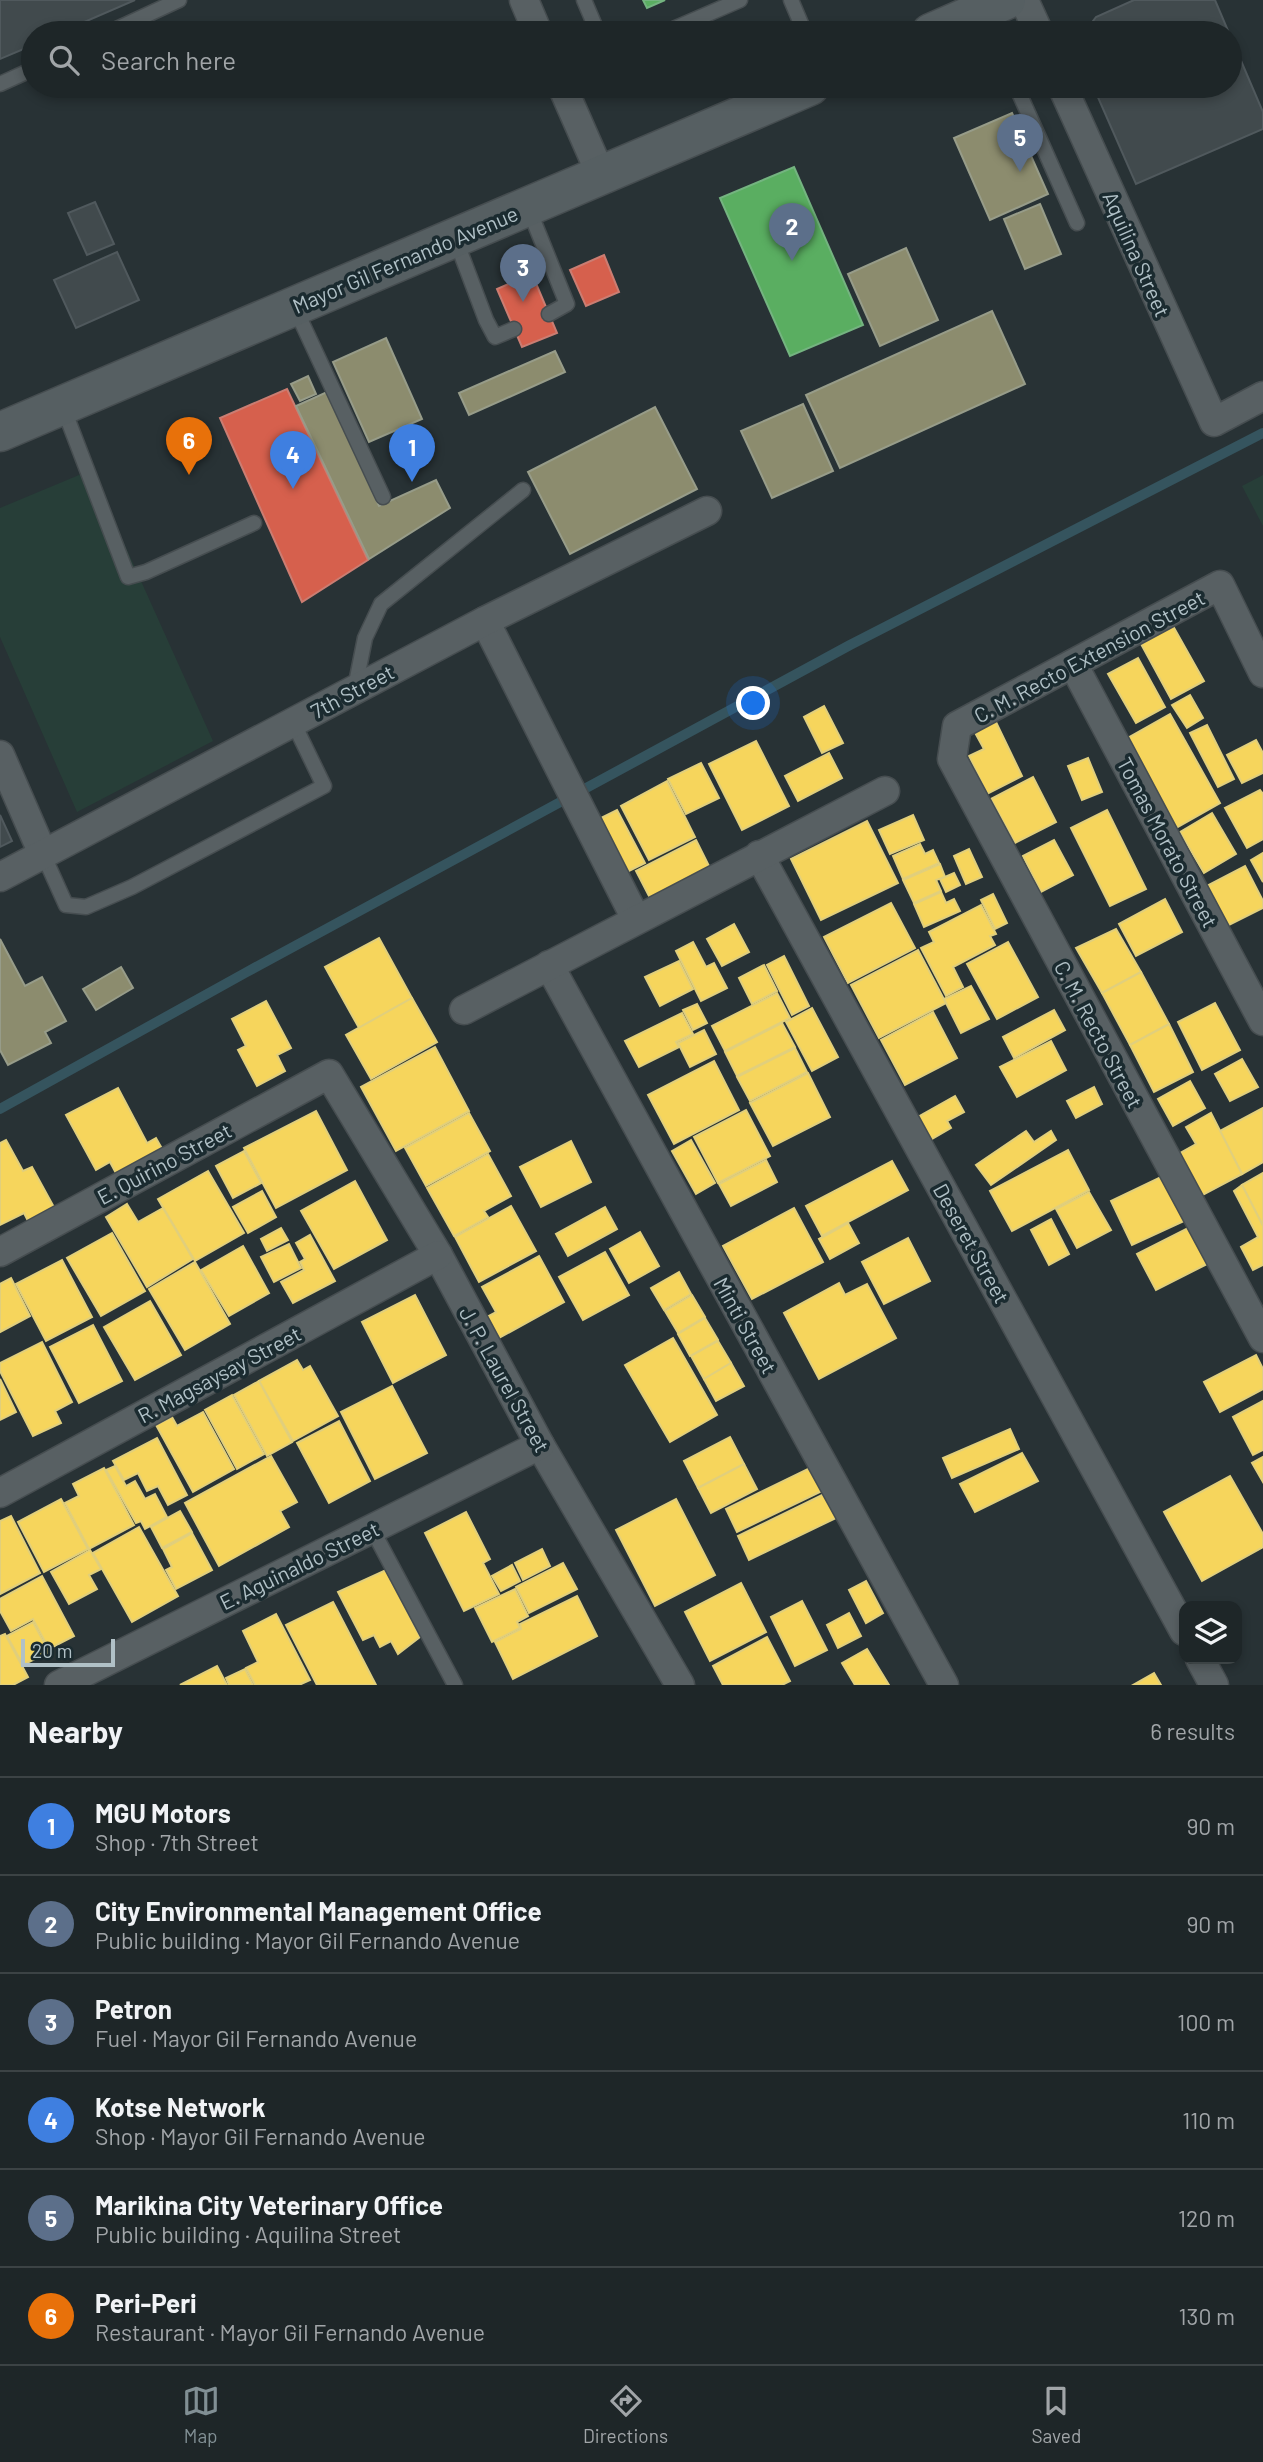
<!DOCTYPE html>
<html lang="en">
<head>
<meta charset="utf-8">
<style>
	body { margin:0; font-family:Barlow,sans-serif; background:#262e30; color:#f1f3f6 }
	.controls { position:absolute; right:21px; bottom:21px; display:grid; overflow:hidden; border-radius:14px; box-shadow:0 4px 10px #0003 }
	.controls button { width:63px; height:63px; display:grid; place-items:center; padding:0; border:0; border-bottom:2px solid #3c4345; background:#1e2628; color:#f1f3f6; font:35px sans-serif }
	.scale { position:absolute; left:21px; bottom:18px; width:94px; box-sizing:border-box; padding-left:7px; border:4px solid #b1c1c7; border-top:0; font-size:19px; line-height:24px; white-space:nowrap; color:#b1c1c7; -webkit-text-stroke:5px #1b2b30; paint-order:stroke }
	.you { position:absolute; left:754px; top:704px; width:24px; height:24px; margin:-18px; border:5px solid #fff; border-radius:50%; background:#1a73e8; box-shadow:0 0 0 10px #1a73e833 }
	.badge { display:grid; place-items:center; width:46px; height:46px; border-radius:50%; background:#818f94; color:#fff; font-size:23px; font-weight:700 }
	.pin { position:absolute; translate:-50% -58px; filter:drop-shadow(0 2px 4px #0008) }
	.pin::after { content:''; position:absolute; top:37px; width:24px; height:21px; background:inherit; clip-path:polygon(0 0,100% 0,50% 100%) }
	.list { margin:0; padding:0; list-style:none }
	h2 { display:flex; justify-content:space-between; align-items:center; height:91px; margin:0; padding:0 28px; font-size:30px }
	h2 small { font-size:23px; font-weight:400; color:#a1a5a8 }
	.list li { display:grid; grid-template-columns:46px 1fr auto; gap:21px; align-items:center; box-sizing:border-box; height:98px; padding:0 28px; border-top:2px solid #3c4345 }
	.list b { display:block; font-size:26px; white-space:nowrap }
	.list p { margin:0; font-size:23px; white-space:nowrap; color:#a1a5a8 }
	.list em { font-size:23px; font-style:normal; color:#a1a5a8 }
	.icon { flex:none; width:38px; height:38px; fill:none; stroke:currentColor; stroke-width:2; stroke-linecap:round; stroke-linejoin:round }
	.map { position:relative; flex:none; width:1263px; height:1685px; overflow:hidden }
	.search { position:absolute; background:#1e2628; box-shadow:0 4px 10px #0003; left:21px; right:21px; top:21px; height:77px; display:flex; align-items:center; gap:18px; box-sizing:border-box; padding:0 24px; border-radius:38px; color:#a1a5a8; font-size:26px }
	.sheet { height:679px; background:#1e2628 }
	nav { display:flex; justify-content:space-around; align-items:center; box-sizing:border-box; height:98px; border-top:2px solid #3c4345; background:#1e2628; font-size:19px; color:#a1a5a8 }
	nav a { display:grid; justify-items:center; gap:4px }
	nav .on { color:#818f94 }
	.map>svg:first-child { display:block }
</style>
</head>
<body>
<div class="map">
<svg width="1263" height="1685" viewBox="0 0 1263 1685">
	<rect width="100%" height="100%" fill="#283235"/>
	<g fill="#273e38">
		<polygon points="91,470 213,741 77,812 0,637 0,508"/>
		<polygon points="1263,475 1263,526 1242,486"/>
	</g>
	<g fill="#f6d55c" stroke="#e1cf7c" stroke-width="2">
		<polygon points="1173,626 1204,681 1171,699 1141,644"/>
		<polygon points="1138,658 1165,707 1136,723 1108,674"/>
		<polygon points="1190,695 1203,718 1187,728 1172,705"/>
		<polygon points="824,706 843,743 822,753 804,717"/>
		<polygon points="1170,714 1220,803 1167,833 1126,739"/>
		<polygon points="994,718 1022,776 987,794 969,756 984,749 973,729"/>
		<polygon points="1207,725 1234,779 1218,787 1190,733"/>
		<polygon points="1256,740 1263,753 1263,773 1242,783 1227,755"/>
		<polygon points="756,741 789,806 742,830 709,764"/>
		<polygon points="829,753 842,778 798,801 785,776"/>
		<polygon points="1088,758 1102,792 1082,800 1068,766"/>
		<polygon points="701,763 719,798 686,814 668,779"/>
		<polygon points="1033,777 1056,822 1015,843 991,799"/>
		<polygon points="667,781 695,837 649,860 621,806"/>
		<polygon points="1260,790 1263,794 1263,839 1247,848 1225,808"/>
		<polygon points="617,810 645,863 627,872 599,819"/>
		<polygon points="1107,810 1146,889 1110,906 1071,828"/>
		<polygon points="1212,813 1236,854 1204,873 1180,832"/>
		<polygon points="913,815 924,840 890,854 879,830"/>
		<polygon points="867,821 898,883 821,920 791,859"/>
		<polygon points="696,840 710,868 650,898 636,871"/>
		<polygon points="1054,840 1073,875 1041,892 1023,856"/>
		<polygon points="920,844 925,854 933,850 939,863 903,879 893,856"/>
		<polygon points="969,849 982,877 966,884 954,856"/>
		<polygon points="1263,853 1263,882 1251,860"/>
		<polygon points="940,864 945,877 936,880 941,891 914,903 903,880"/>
		<polygon points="1245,866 1263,901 1263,908 1223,928 1203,888"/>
		<polygon points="954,873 960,885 946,892 940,879"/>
		<polygon points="941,892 946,903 954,899 960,911 924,927 914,904"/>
		<polygon points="993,894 1007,923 995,929 981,900"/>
		<polygon points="1165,899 1182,932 1136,956 1119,924"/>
		<polygon points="891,903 915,948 848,983 824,937"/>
		<polygon points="981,905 996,934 990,936 995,945 953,967 963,987 946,996 921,948 934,942 929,932"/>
		<polygon points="734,924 749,952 722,966 707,939"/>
		<polygon points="1116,929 1141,972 1102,993 1076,948"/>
		<polygon points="379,938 412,998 359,1028 325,967"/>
		<polygon points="693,942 706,967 714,963 727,988 701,1001 676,951"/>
		<polygon points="1008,942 1038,997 997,1019 967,964"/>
		<polygon points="918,950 946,1003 879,1038 851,985"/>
		<polygon points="784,956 809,1006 792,1015 767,965"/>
		<polygon points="679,961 693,989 660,1006 645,977"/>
		<polygon points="764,965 777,991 752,1004 739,978"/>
		<polygon points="1141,972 1169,1024 1130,1045 1102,993"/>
		<polygon points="971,986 989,1019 961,1033 944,999"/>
		<polygon points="777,993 790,1018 725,1051 712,1026"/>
		<polygon points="412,998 437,1042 371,1079 346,1035"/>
		<polygon points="266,1001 291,1048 277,1055 285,1071 257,1086 238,1050 246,1046 232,1019"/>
		<polygon points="1215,1003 1240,1050 1202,1070 1178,1022"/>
		<polygon points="697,1004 707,1023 693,1030 683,1010"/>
		<polygon points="812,1008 838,1057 812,1071 786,1022"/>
		<polygon points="1054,1010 1065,1030 1014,1058 1003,1037"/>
		<polygon points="933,1012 957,1058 905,1085 881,1040"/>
		<polygon points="682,1013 693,1034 676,1042 679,1047 639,1067 625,1041"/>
		<polygon points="782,1023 795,1047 737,1076 725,1052"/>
		<polygon points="1169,1024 1193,1072 1154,1092 1130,1045"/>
		<polygon points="704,1030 716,1054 690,1067 678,1043"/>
		<polygon points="1051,1041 1066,1070 1017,1097 1000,1067"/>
		<polygon points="435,1047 469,1111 396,1151 361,1087"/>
		<polygon points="795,1048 807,1072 750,1101 737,1077"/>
		<polygon points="1242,1059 1258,1087 1230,1101 1215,1074"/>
		<polygon points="714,1061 739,1110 674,1144 648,1095"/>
		<polygon points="808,1073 830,1117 773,1146 750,1103"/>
		<polygon points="1190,1081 1205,1108 1173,1126 1158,1099"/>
		<polygon points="1094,1087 1102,1104 1076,1118 1067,1101"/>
		<polygon points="118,1088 147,1143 156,1138 164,1152 118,1177 110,1162 96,1170 66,1115"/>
		<polygon points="955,1096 964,1112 947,1121 951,1128 930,1140 918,1117"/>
		<polygon points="1263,1108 1263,1162 1242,1174 1220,1131"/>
		<polygon points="746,1110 770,1156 718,1183 694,1137"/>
		<polygon points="316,1111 347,1170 276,1208 244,1148"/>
		<polygon points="469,1113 490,1151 426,1186 405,1148"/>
		<polygon points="1211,1113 1242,1174 1197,1198 1175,1156 1196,1144 1186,1127"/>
		<polygon points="1026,1131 1034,1142 1051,1131 1056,1140 991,1185 976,1165"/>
		<polygon points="6,1140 23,1171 32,1167 55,1209 29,1223 24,1213 0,1225 0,1143"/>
		<polygon points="691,1140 715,1183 696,1194 672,1151"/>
		<polygon points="571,1141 591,1182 541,1207 520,1167"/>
		<polygon points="1068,1150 1089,1190 1012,1231 990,1191"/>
		<polygon points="244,1151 261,1183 233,1198 216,1166"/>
		<polygon points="488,1154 511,1196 484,1211 488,1217 454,1236 427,1188"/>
		<polygon points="766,1160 777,1182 731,1206 719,1184"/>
		<polygon points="892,1161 908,1190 822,1236 806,1206"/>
		<polygon points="208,1171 244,1233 195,1261 158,1199"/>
		<polygon points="1263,1173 1263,1226 1242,1185"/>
		<polygon points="1163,1176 1184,1221 1132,1245 1111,1201"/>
		<polygon points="355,1181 387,1240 334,1269 301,1211"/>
		<polygon points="1242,1185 1263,1226 1263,1265 1253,1270 1241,1247 1258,1237 1234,1191"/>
		<polygon points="262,1191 276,1217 248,1233 233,1207"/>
		<polygon points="1089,1192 1111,1230 1077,1248 1056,1209"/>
		<polygon points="127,1204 138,1222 163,1208 193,1259 147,1287 106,1217"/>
		<polygon points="511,1206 536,1251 479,1282 455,1237"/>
		<polygon points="605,1207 617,1229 568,1256 556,1234"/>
		<polygon points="794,1208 823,1262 752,1299 723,1246"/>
		<polygon points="1051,1219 1069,1254 1049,1265 1031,1230"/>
		<polygon points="848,1223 859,1243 830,1259 819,1239"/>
		<polygon points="1190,1227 1209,1263 1156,1290 1137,1254"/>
		<polygon points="281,1228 288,1240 267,1251 261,1239"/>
		<polygon points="640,1232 659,1266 629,1283 610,1249"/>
		<polygon points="112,1233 145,1291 101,1316 67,1258"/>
		<polygon points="310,1235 335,1281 293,1303 281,1282 304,1270 300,1262 305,1259 296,1243"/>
		<polygon points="908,1238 930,1281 884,1304 862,1262"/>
		<polygon points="289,1244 301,1268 274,1282 261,1257"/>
		<polygon points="243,1246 269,1293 229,1316 201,1270"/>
		<polygon points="605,1252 629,1295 583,1320 559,1277"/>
		<polygon points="539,1256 564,1302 499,1338 487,1317 496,1312 482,1287"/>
		<polygon points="62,1260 92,1317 46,1341 16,1284"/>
		<polygon points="195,1262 230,1324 185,1350 149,1289"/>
		<polygon points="679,1272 691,1294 664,1310 651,1288"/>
		<polygon points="11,1278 30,1316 0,1332 0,1284"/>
		<polygon points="839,1283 845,1295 867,1284 896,1338 819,1379 784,1313"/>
		<polygon points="415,1295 446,1355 393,1383 362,1322"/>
		<polygon points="692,1295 705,1317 678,1333 665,1311"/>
		<polygon points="150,1301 181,1355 135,1380 104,1327"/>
		<polygon points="705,1318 718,1340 690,1356 678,1334"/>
		<polygon points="93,1325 122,1381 79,1403 50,1347"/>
		<polygon points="673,1338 717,1415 670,1442 625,1365"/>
		<polygon points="718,1341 731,1363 704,1379 691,1356"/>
		<polygon points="42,1342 72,1402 55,1411 61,1423 33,1436 0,1371 0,1363"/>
		<polygon points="1256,1355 1263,1369 1263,1389 1220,1412 1204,1382"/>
		<polygon points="297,1360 303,1370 310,1366 338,1416 293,1441 259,1381"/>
		<polygon points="731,1363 744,1386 716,1401 704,1379"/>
		<polygon points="0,1379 16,1412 0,1420"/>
		<polygon points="259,1381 292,1442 267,1456 234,1395"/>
		<polygon points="392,1386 427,1453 375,1479 341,1412"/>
		<polygon points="232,1395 264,1454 237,1469 205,1410"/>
		<polygon points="1263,1401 1263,1450 1253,1455 1233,1417"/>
		<polygon points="203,1412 234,1469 193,1492 156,1425 172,1417 177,1426"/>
		<polygon points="339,1421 370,1481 329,1503 297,1443"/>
		<polygon points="1010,1429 1019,1449 952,1478 943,1458"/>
		<polygon points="730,1437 744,1464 698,1488 684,1461"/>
		<polygon points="157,1438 187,1495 168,1505 158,1486 147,1491 138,1473 124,1480 113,1461"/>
		<polygon points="1022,1453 1038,1481 975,1512 960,1484"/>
		<polygon points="271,1456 297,1502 280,1511 289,1527 219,1566 185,1503"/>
		<polygon points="1263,1457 1263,1482 1252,1463"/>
		<polygon points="744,1464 757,1489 711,1513 698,1488"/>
		<polygon points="115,1466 126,1486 135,1481 145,1499 155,1494 167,1517 145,1529 141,1521 136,1523 106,1470"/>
		<polygon points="814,1466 826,1489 737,1532 726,1509"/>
		<polygon points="104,1468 134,1525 89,1549 65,1503 79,1496 73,1484"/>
		<polygon points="1230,1476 1263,1534 1263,1547 1202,1581 1164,1512"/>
		<polygon points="826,1493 838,1517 749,1560 738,1536"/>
		<polygon points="61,1499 88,1549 44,1572 18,1522"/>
		<polygon points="676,1499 715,1575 655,1606 616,1530"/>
		<polygon points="180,1511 192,1532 162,1548 151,1527"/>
		<polygon points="466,1512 490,1559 483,1563 499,1594 464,1611 425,1533"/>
		<polygon points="11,1516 40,1573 0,1594 0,1521"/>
		<polygon points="139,1527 178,1596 132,1622 93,1553"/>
		<polygon points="192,1533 212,1570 176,1589 166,1570 172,1567 163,1549"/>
		<polygon points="542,1549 550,1566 523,1580 515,1563"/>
		<polygon points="90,1550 101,1569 89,1575 97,1589 69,1604 51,1572"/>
		<polygon points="563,1563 577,1589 529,1613 516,1587"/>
		<polygon points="512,1565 520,1581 501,1591 492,1576"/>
		<polygon points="386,1570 420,1637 398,1654 391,1641 380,1647 374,1635 363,1640 338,1592"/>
		<polygon points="42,1576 74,1636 49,1649 33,1619 11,1631 0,1611 0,1599"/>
		<polygon points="866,1581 883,1613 866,1623 849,1590"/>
		<polygon points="741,1583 766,1632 710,1661 685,1612"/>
		<polygon points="515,1589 528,1616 517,1622 520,1628 492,1642 475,1608"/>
		<polygon points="577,1596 597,1636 513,1679 495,1642 521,1629 520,1624"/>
		<polygon points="802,1601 827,1650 795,1666 771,1617"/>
		<polygon points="333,1602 376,1685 317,1685 286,1625"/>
		<polygon points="849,1613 861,1636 838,1648 827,1625"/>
		<polygon points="276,1614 310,1680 299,1685 255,1685 246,1668 258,1662 243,1631"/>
		<polygon points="33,1622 49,1652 23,1665 7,1636"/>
		<polygon points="5,1634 28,1677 13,1685 0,1685 0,1636"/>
		<polygon points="767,1637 790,1681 782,1685 723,1685 713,1666"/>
		<polygon points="867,1649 889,1685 855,1685 842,1663"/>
		<polygon points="217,1666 227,1685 180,1685"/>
		<polygon points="245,1669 253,1685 229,1685 226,1678"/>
		<polygon points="1154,1673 1161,1685 1133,1685"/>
	</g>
	<g fill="#d6604d" stroke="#cb7d72" stroke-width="2">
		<polygon points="604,255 619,292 586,306 570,270"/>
		<polygon points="532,274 557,333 522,347 497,289"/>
		<polygon points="287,389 368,560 302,602 220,418"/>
	</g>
	<g fill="#5aae61" stroke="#74b480" stroke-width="2">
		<polygon points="643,0 665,0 647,8"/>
		<polygon points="794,167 863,325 790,356 720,198"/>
	</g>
	<g fill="#8c8c6e" stroke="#979c89" stroke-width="2">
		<polygon points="1012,113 1048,194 990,220 954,138"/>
		<polygon points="1040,204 1061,254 1025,269 1004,219"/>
		<polygon points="906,248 938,320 880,346 848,274"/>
		<polygon points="992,311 1025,384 840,468 806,395"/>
		<polygon points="386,338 422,419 369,442 333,362"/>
		<polygon points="555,351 565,372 469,415 459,393"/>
		<polygon points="308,376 316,394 300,401 291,384"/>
		<polygon points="327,392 379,506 436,480 450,508 369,559 296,406"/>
		<polygon points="803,404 833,471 772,498 741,431"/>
		<polygon points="655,407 697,489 570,554 528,472"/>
		<polygon points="0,939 25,986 42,977 66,1021 45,1032 51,1043 8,1065 0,1050"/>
		<polygon points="121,967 133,988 96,1010 83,989"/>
	</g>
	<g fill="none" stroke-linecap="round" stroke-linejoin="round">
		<polyline stroke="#35545e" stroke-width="10" points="0,1109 245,973 850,645 1263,433"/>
	</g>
	<g fill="#414a4d" stroke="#50595d" stroke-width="2">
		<polygon points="0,0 135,0 59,33 33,33 33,45 0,59"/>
		<polygon points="1134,0 1215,0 1229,33 1084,33 1096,17"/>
		<polygon points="1230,35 1263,112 1263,129 1136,184 1093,86 1230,86"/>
		<polygon points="95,202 114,244 87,255 68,213"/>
		<polygon points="117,252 139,300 76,328 54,280"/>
		<polygon points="0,815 12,841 0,847"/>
	</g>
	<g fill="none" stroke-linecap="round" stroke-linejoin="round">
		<g stroke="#464d50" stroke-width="17">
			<g id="lane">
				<polyline points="584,0 598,33"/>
				<polyline points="791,0 805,33"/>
				<polyline points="984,12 993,33"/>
				<polyline points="108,33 179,0"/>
				<polyline points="664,33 740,0"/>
				<polyline points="0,84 33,69"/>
				<polyline points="1016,86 1077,223"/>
				<polyline points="528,207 567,304 549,314"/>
				<polyline points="455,238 486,320 495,337 514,329"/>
				<polyline points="295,308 383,497"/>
				<polyline points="63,407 128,577 146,572 254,523"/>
				<polyline points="355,688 365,638 381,604 523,490"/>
				<polyline points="43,854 66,905 86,907 132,887 324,786 293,722"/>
				<polyline points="372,1529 455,1685"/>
			</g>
		</g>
		<g stroke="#464d50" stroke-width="31">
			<g id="street">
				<polyline points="524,0 538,33"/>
				<polyline points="1024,0 1039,33"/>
				<polyline points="562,86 601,175"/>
				<polyline points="1062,86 1214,422 1263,396"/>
				<polyline points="485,621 636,919"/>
				<polyline points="1073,664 1263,1021"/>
				<polyline points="1263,673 1220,585 957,726 952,759 1263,1338"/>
				<polyline points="0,755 43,854"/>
				<polyline points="759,855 1184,1631"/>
				<polyline points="0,877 485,621 707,511"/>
				<polyline points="549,965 944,1685"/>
				<polyline points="464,1010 885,791"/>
				<polyline points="0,1252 329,1074 438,1255 540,1445 680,1685"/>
				<polyline points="0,1493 438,1255"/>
				<polyline points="1200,1659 1214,1685"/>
				<polyline points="59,1685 540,1445"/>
			</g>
		</g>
		<g stroke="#464d50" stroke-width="41">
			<g id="secondary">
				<polyline points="931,33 1006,0"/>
				<polyline points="0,432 810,86"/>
			</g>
		</g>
		<use href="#lane" stroke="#586063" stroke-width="14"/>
		<use href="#street" stroke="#586063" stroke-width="28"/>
		<use href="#secondary" stroke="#565f62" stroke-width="38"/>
	</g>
	<g text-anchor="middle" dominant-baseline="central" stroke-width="7" stroke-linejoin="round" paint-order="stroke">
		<g font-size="21" fill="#b1c1c7" stroke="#1b2b30">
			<text transform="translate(1137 254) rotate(66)">Aquilina Street</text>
			<text transform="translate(405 259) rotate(-23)">Mayor Gil Fernando Avenue</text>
			<text transform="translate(1089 656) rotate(-28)">C. M. Recto Extension Street</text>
			<text transform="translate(352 691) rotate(-28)">7th Street</text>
			<text transform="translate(1168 842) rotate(62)">Tomas Morato Street</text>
			<text transform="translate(1099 1034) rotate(62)">C. M. Recto Street</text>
			<text transform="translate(164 1163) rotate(-28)">E. Quirino Street</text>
			<text transform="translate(972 1243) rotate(61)">Deseret Street</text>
			<text transform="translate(746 1325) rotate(61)">Minti Street</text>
			<text transform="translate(219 1374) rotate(-28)">R. Magsaysay Street</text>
			<text transform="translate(505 1379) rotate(61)">J. P. Laurel Street</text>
			<text transform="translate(299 1565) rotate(-26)">E. Aguinaldo Street</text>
		</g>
	</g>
</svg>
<div class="controls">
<button><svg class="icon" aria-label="layers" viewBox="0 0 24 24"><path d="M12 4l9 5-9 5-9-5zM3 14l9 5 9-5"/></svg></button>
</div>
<div class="scale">20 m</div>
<div class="you"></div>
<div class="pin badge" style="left:412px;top:482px;background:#3f7fe0">1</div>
<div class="pin badge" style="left:792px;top:261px;background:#5c6f8a">2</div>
<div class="pin badge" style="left:523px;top:302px;background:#5c6f8a">3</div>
<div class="pin badge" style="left:293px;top:489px;background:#3f7fe0">4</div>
<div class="pin badge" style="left:1020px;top:172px;background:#5c6f8a">5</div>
<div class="pin badge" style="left:189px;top:475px;background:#e8710a">6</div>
<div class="search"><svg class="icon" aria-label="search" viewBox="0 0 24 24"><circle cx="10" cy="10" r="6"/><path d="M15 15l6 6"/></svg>Search here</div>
</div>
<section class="sheet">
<h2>Nearby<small>6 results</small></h2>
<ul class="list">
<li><span class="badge" style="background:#3f7fe0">1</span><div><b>MGU Motors</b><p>Shop · 7th Street</p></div><em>90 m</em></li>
<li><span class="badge" style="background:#5c6f8a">2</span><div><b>City Environmental Management Office</b><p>Public building · Mayor Gil Fernando Avenue</p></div><em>90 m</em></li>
<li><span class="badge" style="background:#5c6f8a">3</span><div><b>Petron</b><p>Fuel · Mayor Gil Fernando Avenue</p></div><em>100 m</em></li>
<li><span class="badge" style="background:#3f7fe0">4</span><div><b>Kotse Network</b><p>Shop · Mayor Gil Fernando Avenue</p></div><em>110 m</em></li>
<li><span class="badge" style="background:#5c6f8a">5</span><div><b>Marikina City Veterinary Office</b><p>Public building · Aquilina Street</p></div><em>120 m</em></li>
<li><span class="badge" style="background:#e8710a">6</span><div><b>Peri-Peri</b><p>Restaurant · Mayor Gil Fernando Avenue</p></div><em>130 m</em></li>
</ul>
</section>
<nav>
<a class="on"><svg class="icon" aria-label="map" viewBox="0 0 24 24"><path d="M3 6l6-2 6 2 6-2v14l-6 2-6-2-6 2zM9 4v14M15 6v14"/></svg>Map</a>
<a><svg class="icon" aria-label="directions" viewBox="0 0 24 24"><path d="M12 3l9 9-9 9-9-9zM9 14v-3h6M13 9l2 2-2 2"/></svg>Directions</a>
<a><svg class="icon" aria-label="saved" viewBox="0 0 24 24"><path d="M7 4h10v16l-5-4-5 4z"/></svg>Saved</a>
</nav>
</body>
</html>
